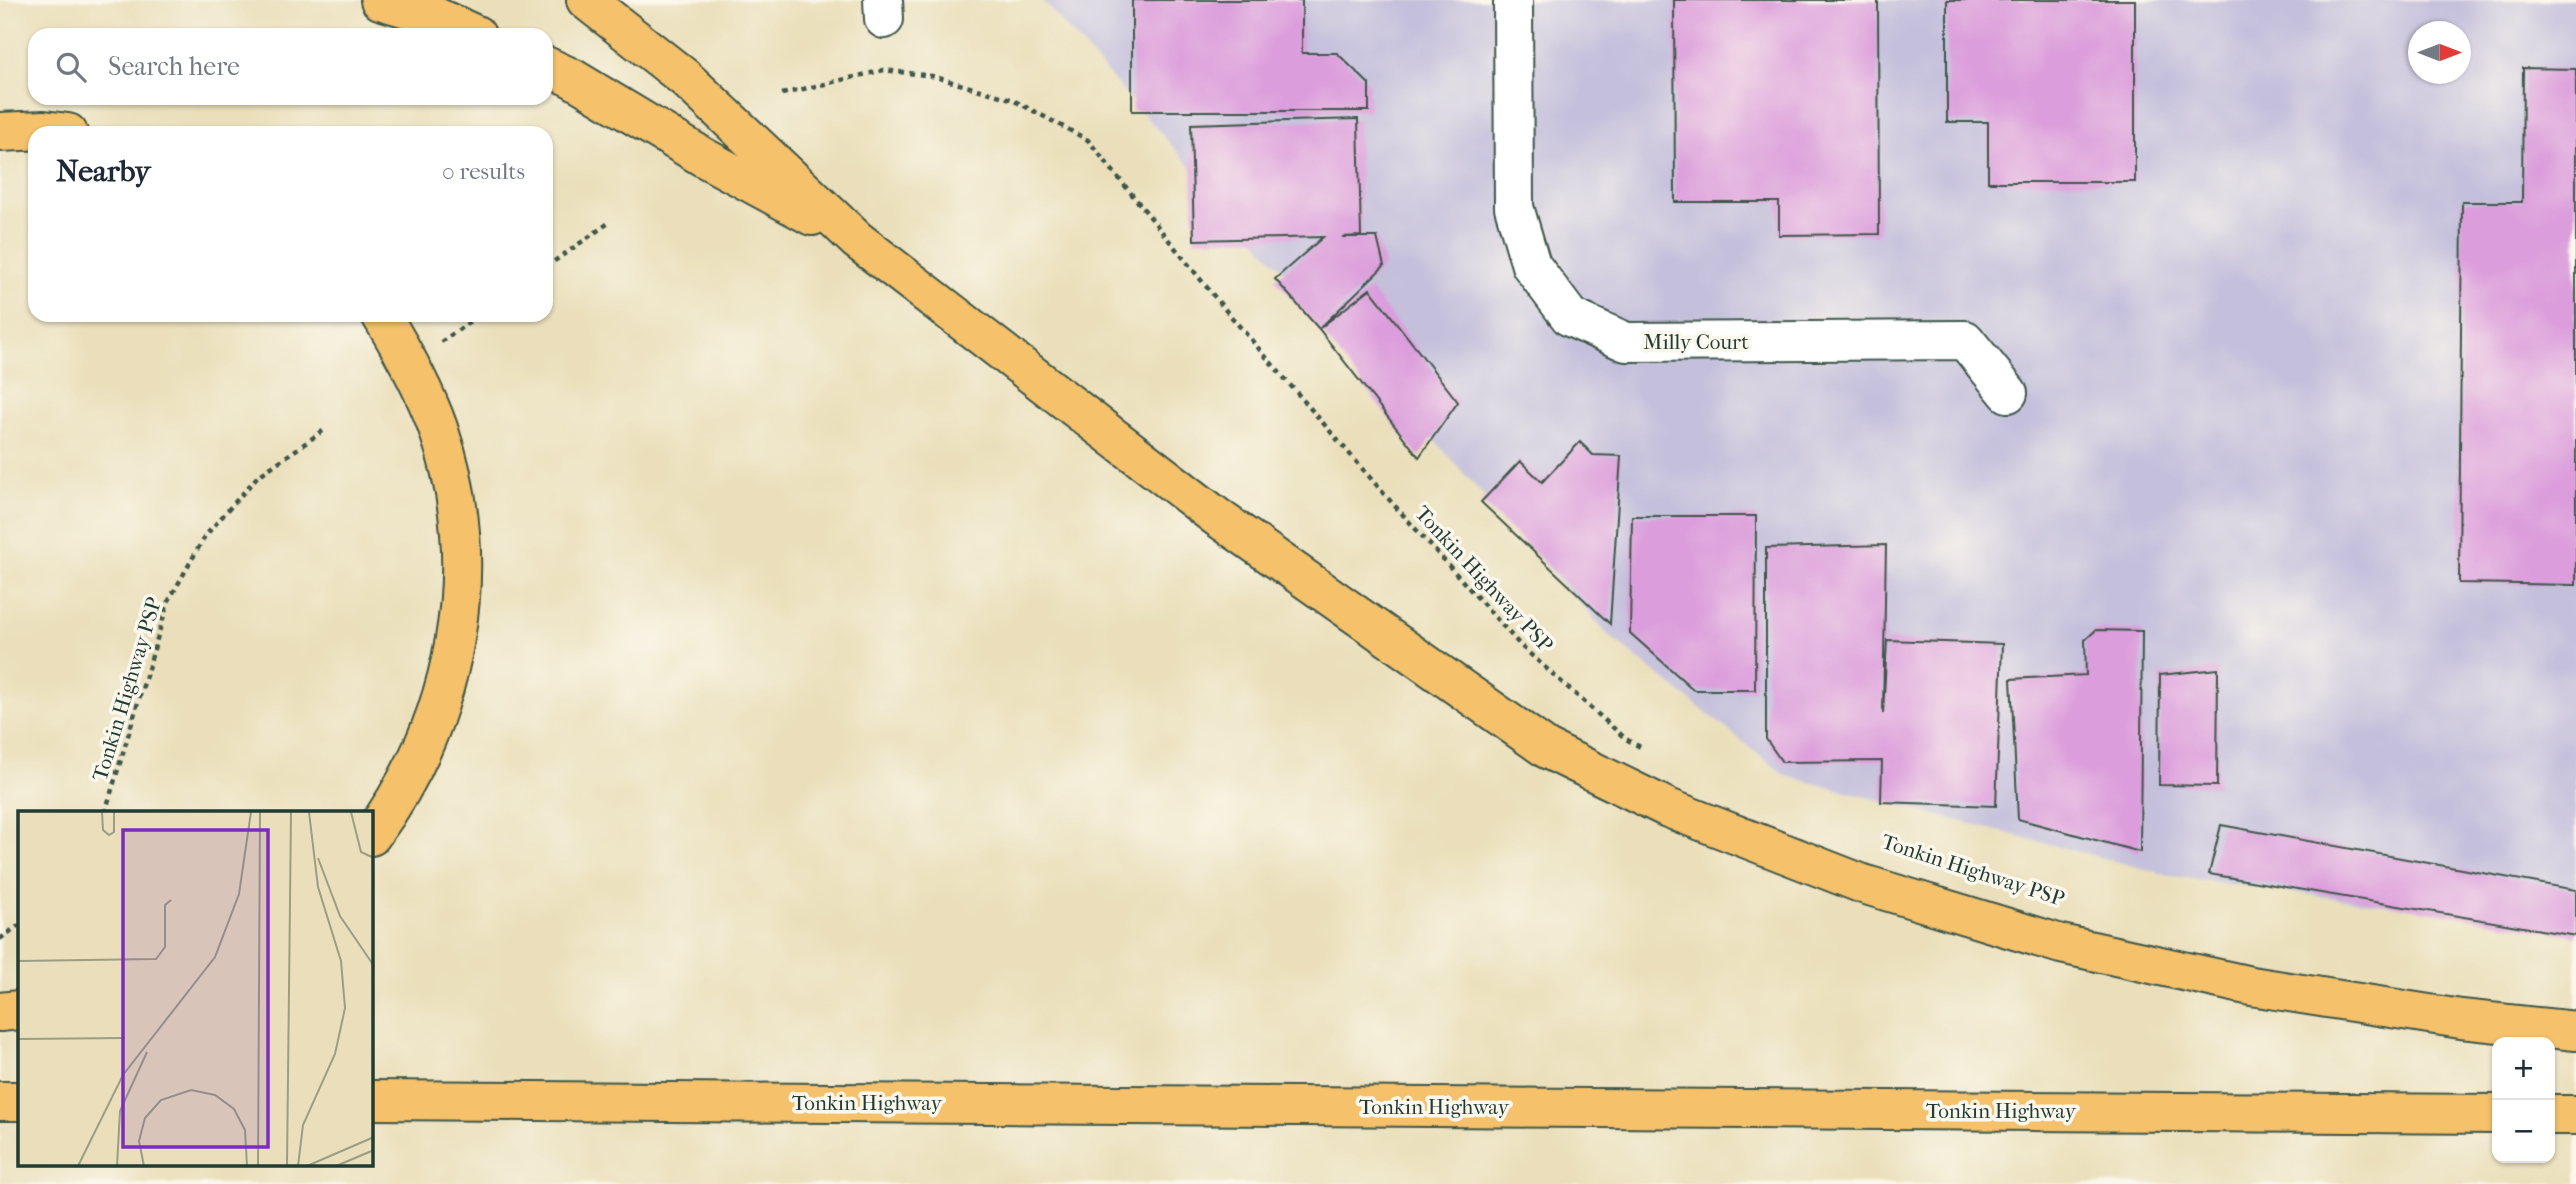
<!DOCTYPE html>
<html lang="en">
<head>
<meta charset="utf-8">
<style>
	body { margin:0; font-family:"IM FELL French Canon",serif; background:#f2f2f3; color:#1f2937 }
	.controls { position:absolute; right:21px; bottom:21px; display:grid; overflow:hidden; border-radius:14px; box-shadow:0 2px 5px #0004 }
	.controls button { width:63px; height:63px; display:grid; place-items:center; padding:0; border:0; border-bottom:2px solid #e0e1e3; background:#fff; color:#1f2937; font:35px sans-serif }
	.compass { position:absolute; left:2408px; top:21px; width:63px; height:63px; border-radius:50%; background:#fff; box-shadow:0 2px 5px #0004; rotate:90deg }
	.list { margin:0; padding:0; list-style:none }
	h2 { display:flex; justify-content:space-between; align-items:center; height:91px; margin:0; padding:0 28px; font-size:30px }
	h2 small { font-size:23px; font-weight:400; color:#747a83 }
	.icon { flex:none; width:38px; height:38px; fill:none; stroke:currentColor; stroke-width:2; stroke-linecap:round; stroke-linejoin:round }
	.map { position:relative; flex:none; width:2576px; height:1184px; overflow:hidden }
	.search { position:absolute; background:#fff; box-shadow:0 2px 5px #0004; left:28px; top:28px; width:525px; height:77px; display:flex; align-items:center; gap:18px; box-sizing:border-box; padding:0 24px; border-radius:21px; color:#747a83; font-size:26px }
	.panel { position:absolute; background:#fff; box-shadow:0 2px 5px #0004; left:28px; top:126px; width:525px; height:196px; border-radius:21px }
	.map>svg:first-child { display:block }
</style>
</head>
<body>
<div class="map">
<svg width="2576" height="1184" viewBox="0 0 2576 1184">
	<rect width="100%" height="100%" fill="#fbf7ec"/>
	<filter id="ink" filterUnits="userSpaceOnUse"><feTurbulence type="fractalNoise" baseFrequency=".0143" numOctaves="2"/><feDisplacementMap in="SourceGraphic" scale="14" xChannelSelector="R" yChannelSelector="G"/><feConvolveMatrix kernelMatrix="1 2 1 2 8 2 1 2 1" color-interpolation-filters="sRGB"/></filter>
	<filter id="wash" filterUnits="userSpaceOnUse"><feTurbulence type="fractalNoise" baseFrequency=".00686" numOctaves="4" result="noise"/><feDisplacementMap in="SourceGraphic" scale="28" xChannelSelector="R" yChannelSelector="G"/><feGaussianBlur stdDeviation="1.57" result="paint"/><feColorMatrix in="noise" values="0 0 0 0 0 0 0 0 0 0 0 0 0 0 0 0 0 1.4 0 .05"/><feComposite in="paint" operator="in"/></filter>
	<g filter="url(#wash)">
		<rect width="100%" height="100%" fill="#eadfba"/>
		<path fill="#c4c0db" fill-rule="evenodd" d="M1042 0H2576V931L2172 876 1786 776 1608 635ZM2418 32H2460V74H2418Z"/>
		<g id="blocks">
			<g fill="#db9ddb">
				<polygon points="1132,0 1302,0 1302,53 1337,53 1369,84 1369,111 1132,111"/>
				<polygon points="1674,0 1878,0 1879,234 1779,235 1779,202 1675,202"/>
				<polygon points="1947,0 2135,0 2135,182 1988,182 1988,122 1947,122"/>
				<polygon points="2523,68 2576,69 2576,585 2459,583 2462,202 2522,202"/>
				<polygon points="1358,119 1361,236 1342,237 1377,237 1384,266 1320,328 1370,289 1458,402 1419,457 1319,329 1275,279 1323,237 1194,240 1191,124"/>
				<polygon points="1580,442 1593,455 1621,456 1610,624 1481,502 1520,461 1542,482"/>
				<polygon points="1632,516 1756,516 1755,690 1694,690 1630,633"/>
				<polygon points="1886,545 1883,714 1887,640 2002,644 1996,806 1881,802 1882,761 1782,762 1766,739 1766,548"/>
				<polygon points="2096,630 2142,631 2140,852 2018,819 2011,679 2086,675 2085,640"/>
				<polygon points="2218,669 2217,786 2159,785 2160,675"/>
				<polygon points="2221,825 2576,890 2576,936 2209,874"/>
			</g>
		</g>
	</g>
	<g filter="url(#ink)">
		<use href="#blocks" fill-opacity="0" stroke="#3d5548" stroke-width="2"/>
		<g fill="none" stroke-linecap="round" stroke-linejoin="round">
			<g stroke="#3d5548" stroke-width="42">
				<g id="minor">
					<polyline points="883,0 884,19"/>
					<polyline points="1513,0 1514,207 1531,265 1570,317 1626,342 1965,340 2008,393"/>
				</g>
			</g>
			<g stroke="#3d5548" stroke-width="42">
				<g id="motorway">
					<polyline points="380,0 434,16 476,35"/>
					<polyline points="586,0 685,78 857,240 1217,517 1547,749 1668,808 1863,884 2061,944 2251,986 2461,1019 2576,1031"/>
					<polyline points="546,66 572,78 703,157 812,216"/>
					<polyline points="0,132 44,130 68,133"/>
					<path d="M371 836C457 720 486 566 438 428 424 388 403 351 381 315"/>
					<polyline points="0,1012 19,1010"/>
					<polyline points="371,1100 2497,1114"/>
					<polyline points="0,1101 19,1101"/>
					<polyline points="2550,1115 2576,1115"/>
				</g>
			</g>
			<g stroke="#3d5548" stroke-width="4.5" stroke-dasharray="5 5" stroke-linecap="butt">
				<polyline points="782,94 884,70 932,76 1011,99 1088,140 1222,306 1386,496 1521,646 1626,739 1642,748"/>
				<polyline points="546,267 610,222"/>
				<polyline points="441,342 480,315"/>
				<polyline points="105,813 168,602 205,536 257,477 327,428"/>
				<polyline points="0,939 19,925"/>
			</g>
			<use href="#minor" stroke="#fff" stroke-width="38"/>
			<use href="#motorway" stroke="#f5c16b" stroke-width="38"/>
		</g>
	</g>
	<g text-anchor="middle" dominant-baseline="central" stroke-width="7" stroke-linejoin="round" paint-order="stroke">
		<g font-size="21" fill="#1f3d34" stroke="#fbf7ec">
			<text x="1696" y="342">Milly Court</text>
			<text transform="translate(1484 579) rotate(47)">Tonkin Highway PSP</text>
			<text transform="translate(127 689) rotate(-73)">Tonkin Highway PSP</text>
			<text transform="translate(1973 870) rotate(18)">Tonkin Highway PSP</text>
			<text x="867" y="1103">Tonkin Highway</text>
			<text x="1434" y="1107">Tonkin Highway</text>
			<text x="2001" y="1111">Tonkin Highway</text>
		</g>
	</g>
	<g transform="translate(18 811)">
		<rect width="355" height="355" fill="#eadfba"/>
		<path fill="none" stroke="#999e84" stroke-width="2" d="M84 1 85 19 91 24 96 21V1M333 1 343 41 356 47M300 47 322 105 356 155M0 150 138 148 147 136V94L153 89M0 228 107 227M60 355 105 264 197 146 221 83 233 1M99 355 102 300 129 241M126 355 121 330 127 307 143 289 173 279 197 284 216 298 227 319 229 355M240 355 242 1M269 355 273 1M280 355 285 314 317 243 327 197 323 150 300 76 291 1M289 355 356 326M318 355 356 339"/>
		<path fill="#7b2cbf" fill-opacity="0.15" stroke="#7b2cbf" stroke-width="3.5" d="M105 19H250V336H105Z"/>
		<rect width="355" height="355" fill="none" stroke="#1f3d34" stroke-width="3.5"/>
	</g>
</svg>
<div class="controls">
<button>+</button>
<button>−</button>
</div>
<svg class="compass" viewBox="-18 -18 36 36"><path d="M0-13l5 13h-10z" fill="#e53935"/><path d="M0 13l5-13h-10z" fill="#747a83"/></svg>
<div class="search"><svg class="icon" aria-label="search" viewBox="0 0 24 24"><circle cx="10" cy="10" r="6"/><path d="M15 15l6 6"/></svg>Search here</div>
<section class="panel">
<h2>Nearby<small>0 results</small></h2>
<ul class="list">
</ul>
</section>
</div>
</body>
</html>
